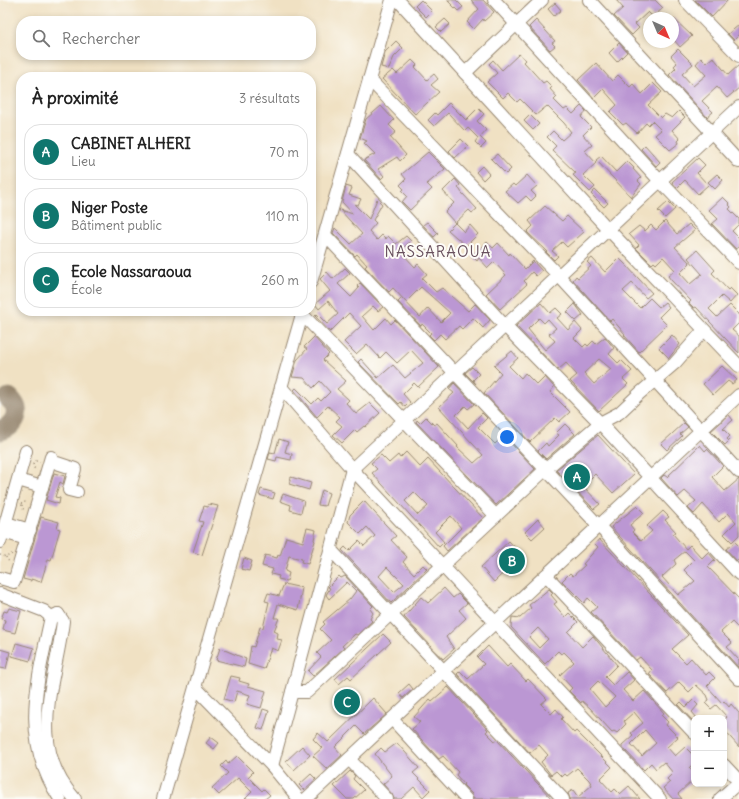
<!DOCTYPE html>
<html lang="fr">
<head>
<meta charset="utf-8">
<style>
	body { margin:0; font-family:Delius,sans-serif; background:#f6f6f6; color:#222 }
	.controls { position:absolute; right:12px; bottom:12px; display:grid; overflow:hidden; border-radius:8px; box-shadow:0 2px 6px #0003 }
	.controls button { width:36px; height:36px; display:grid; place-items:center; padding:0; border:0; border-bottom:1px solid #e0e0e0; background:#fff; color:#222; font:20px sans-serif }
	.compass { position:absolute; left:643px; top:12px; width:36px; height:36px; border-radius:50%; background:#fff; box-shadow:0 2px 6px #0003; rotate:136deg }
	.you { position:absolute; left:507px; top:437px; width:14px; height:14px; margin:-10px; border:3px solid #fff; border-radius:50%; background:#1a73e8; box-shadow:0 0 0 6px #1a73e833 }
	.badge { display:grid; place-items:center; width:26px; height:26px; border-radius:50%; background:#0f766e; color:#fff; font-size:13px; font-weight:700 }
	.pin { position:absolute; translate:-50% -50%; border:2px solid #fff; box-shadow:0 1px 4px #0006 }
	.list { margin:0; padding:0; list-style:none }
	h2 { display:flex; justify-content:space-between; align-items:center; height:52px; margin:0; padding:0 16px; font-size:17px }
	h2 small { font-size:13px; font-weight:400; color:#767676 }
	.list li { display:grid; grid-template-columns:26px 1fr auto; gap:12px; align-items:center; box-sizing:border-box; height:56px; margin:0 8px 8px; padding:0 8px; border:1px solid #e0e0e0; border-radius:16px }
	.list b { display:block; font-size:15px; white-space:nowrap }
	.list p { margin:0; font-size:13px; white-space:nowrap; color:#767676 }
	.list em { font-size:13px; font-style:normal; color:#767676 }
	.icon { flex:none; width:22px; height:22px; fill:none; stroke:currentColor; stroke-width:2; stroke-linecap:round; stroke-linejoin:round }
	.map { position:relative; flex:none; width:739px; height:799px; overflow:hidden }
	.search { position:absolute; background:#fff; box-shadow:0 2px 6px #0003; left:16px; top:16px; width:300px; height:44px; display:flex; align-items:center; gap:10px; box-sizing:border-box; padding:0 14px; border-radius:16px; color:#767676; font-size:15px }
	.panel { position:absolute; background:#fff; box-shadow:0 2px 6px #0003; left:16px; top:72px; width:300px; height:244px; border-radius:16px }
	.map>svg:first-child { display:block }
</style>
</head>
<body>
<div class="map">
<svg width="739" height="799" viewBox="0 0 739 799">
	<rect width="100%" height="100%" fill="#fdfcf7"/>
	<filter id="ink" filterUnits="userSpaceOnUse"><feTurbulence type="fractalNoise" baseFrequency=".025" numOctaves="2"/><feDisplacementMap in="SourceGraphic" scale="8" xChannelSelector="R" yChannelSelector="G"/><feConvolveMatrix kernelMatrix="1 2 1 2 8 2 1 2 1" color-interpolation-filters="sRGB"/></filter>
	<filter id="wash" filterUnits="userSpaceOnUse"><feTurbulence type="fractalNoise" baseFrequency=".012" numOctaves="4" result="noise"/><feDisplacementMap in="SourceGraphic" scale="16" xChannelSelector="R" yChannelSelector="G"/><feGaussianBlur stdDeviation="0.9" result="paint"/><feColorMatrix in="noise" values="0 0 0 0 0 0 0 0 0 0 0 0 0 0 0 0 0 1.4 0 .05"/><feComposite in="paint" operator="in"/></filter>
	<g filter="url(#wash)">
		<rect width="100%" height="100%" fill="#f0e1c3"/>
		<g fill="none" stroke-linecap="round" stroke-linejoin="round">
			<path stroke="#968670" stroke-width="21" d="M0 430C9 429 18 419 16 409 16 405 12 401 9 398"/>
		</g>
		<g id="blocks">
			<g fill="#bb97d3" fill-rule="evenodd">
				<polygon points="421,0 432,11 426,17 415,6"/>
				<polygon points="447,0 456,0 463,7 458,11"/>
				<polygon points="471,0 483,0 494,12 484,21 483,19 474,29 467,22 479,9"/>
				<polygon points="616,0 655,0 663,8 653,17 648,12 635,24 639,28 632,35 614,16 623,8"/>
				<polygon points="695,0 728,0 712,17"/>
				<polygon points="555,3 561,10 554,16 548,9"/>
				<polygon points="673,18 692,36 680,47 673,39"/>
				<polygon points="445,19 450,24 441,32 436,27"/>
				<polygon points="536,20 555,41 552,43 555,46 550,50 529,27"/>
				<polygon points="739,25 739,35 734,40 728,34"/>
				<polygon points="396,41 403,48 394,57 389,69 381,67 385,52"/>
				<polygon points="619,43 627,52 617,62 609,53"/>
				<polygon points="678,49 693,64 682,74 693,86 706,75 696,64 701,58 706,63 713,57 728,75 739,65 739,88 727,98 717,87 702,101 713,112 707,117 669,75 676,68 674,66 677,63 671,56"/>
				<polygon points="519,54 526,60 524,62 543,83 546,81 552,87 550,89 557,97 554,100 564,110 567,108 573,114 581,106 586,111 581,117 591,127 583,135 592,145 585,151 596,163 583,175 595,187 590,192 573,175 576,173 552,150 556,146 547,137 553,131 562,140 571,132 564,123 547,106 536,115 520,99 517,102 508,93 503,98 487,82 497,73 489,64 493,60 502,70"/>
				<polygon points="412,60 417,65 415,67 427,80 434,74 438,79 431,85 439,92 415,114 382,79 393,70 397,74"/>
				<polygon points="596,63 612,81 618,75 630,87 633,84 642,94 653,83 662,92 648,105 661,118 665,114 672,118 679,111 685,117 672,130 680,139 678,141 679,143 670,150 655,135 661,130 652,121 648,125 646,123 637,133 626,123 623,125 610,112 617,105 603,89 594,98 578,80"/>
				<polygon points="449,103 466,120 478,108 484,114 477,121 486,130 480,137 486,143 481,148 475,142 478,138 468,128 465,131 448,113 434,126 428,120 435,113 437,115"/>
				<polygon points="381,106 394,120 389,125 396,132 390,137 406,155 400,161 397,157 378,169 384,176 381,179 364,160 375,154 364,143 367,141 360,138 366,119"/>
				<polygon points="530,115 539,124 533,130 524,121"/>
				<polygon points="461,139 468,146 455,158 449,151"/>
				<polygon points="645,145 660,162 656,166 641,149"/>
				<polygon points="428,152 445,169 427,184 432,189 410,210 402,202 407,196 402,191 404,189 400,185 406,179 402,174"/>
				<polygon points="497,154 511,169 506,174 491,159"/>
				<polygon points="601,156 616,172 627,161 634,168 633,169 641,178 638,181 641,184 631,197 596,160"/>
				<polygon points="698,158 705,165 697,173 708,185 698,194 685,180 677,188 672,182"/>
				<polygon points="482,166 489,174 483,180 476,172"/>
				<polygon points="717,174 723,180 715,189 708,182"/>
				<polygon points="527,175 537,186 531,191 536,196 531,201 526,196 518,203 505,191 513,184 515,186"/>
				<polygon points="455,179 460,185 458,187 462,193 477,209 472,213 469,210 455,223 445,212 454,203 443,191"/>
				<polygon points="346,186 352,188 349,195 361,199 358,205 354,204 369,219 377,199 382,204 373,220 376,223 369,231 377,240 382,235 386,239 388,236 396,244 406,236 411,241 403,248 405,251 402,253 415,267 418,264 427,274 422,278 436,292 442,288 468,311 475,304 490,320 483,328 473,318 462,329 459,326 445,339 440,334 434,340 429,335 431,333 422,324 421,326 398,302 402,298 420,317 428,308 441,322 450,313 421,287 406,302 393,288 389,292 365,267 367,265 357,254 355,256 333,233 335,228 351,244 362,234 340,210 353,214 342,202"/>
				<polygon points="595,190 608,203 604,207 591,194"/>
				<polygon points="723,197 730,204 729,205 731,207 729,209 739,219 739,224 732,231 739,238 739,247 736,249 712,224 718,219 709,210"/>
				<polygon points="668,202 675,209 665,218 658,211"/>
				<polygon points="545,206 562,221 567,216 584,232 567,247 562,242 552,251 558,256 554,260 546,252 547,251 527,232 533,226 529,221"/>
				<polygon points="665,221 677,234 689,224 695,230 675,247 690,263 680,273 690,284 702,274 688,258 697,250 715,270 712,273 728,290 730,288 737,295 730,303 722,296 709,309 717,317 730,305 739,314 739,323 732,330 739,336 739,353 696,307 694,308 689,303 691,301 671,280 668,276 675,270 663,257 656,264 654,262 652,264 636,248 639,245 629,234 639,226 645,231 651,225 656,230"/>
				<polygon points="427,222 438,233 434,237 423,225"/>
				<polygon points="455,223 464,232 470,225 478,234 466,246 448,230"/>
				<polygon points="487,242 493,248 498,243 509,255 510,253 525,269 533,261 542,271 536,276 532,272 524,281 527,284 500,309 486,294 506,275 494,262 488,268 479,258 477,261 472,256"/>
				<polygon points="592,258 605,272 619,258 625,264 652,293 646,298 632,283 623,291 640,308 650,298 659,307 665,302 669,307 659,317 667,325 639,352 624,335 625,334 612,319 610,321 573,280 576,276 578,278 591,266 587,262"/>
				<polygon points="345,268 350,273 338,284 351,297 359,288 357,286 360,283 383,307 378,311 373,306 362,316 374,330 386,318 391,324 395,320 439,367 418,387 414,383 403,394 410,402 405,407 401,402 399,404 358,362 361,359 378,378 393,365 405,378 423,363 411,350 397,363 386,352 380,358 367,344 356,354 344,342 361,326 349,313 330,332 315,316 317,314 327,324 338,314 328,301 319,309 315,304 330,291 320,279 327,272 333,279"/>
				<path d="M541 303 550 313 556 308 562 314 557 318 568 330 575 322 582 330 574 338 583 347 586 344 588 346 593 341 596 344 605 337 614 348 609 354 618 363 621 360 632 371 623 379 628 384 599 411 570 381 577 375 566 363 558 370 516 326ZM539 318 544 323 548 319 556 328 549 334 555 341 545 350 528 329ZM599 359 611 369 594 384 584 373Z"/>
				<polygon points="575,304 583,315 576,321 567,312"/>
				<polygon points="672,335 680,344 669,358 659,348"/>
				<polygon points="314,337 329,354 323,360 346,381 337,389 349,400 346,403 356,414 370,403 380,413 365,427 364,426 357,432 355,430 342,443 333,435 342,426 336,421 340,417 328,406 317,417 294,390 296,388 312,404 318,398 321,401 330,392 320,381 313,388 304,378 292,377 297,360 307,349 304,347"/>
				<polygon points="512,351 518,358 509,366 521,378 525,373 537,385 545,377 554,387 550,392 570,412 559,422 555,418 530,442 484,393 501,373 494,366"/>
				<polygon points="722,366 737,380 732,384 728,381 713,395 703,384"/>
				<polygon points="472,367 479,374 473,380 476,384 465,373"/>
				<polygon points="454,383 474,404 468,409 465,406 456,415 468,428 482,413 487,418 478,427 495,444 503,436 505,437 535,469 496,505 416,422 417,420 420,423 426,417 434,425 437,423 458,446 457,447 474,463 483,455 439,407 454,393 449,389"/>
				<polygon points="729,415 733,420 723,429 730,436 727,439 729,441 725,445 711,431"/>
				<polygon points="684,423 688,427 680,434 682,436 667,450 661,444"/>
				<polygon points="565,424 575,434 546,459 538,451 546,443 548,446 559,435 556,433"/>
				<polygon points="598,435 634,474 613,493 595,474 583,486 600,504 594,509 556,470"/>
				<polygon points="279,439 288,442 285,452 292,454 291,460 277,457 276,461 268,459 270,452 275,453"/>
				<polygon points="700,445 705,451 707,449 723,466 712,477 725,491 739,479 739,535 732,542 724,534 736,522 728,513 719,522 703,504 694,514 688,508 696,501 685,491 678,497 661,478 664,475 667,477"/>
				<path d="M406 452 420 467 428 459 483 518 447 551 443 546 461 528 451 516 435 532 444 542 439 547 372 473 377 469 371 463 381 455 389 463 398 455 400 458ZM414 492 428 506 418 515 405 501Z"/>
				<polygon points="54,473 65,476 63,484 60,482 55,497 60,498 59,504 46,500"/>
				<polygon points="291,477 311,483 309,490 289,484"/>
				<polygon points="261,489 275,493 273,499 259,495"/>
				<polygon points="322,490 329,493 325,506 318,505"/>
				<polygon points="283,494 304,501 301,513 290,510 291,505 280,501"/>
				<path d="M364 501 396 536 391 540 407 557 403 562 414 574 423 565 427 569 391 603 342 550 345 547 349 551 359 541 364 546 375 536 367 527 360 534 348 522 350 515ZM387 567 404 584 394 592 379 576Z"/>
				<polygon points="209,504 218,506 202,555 193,552 203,522 199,521 204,506 208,507"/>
				<path d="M637 506 644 513 630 525 634 530 632 532 641 541 652 531 647 526 663 511 669 517 665 520 676 532 673 534 686 549 690 545 702 558 708 552 715 560 708 567 739 599V629L732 622 721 632 732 643 727 647 739 660V668L611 527ZM685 551 694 560 684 570 695 581 678 595 662 577 676 564 674 560Z"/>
				<polygon points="41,517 59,522 57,528 60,529 51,560 48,559 41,582 31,579 31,581 23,579"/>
				<polygon points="538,519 545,527 532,539 525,532"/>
				<polygon points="307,528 316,530 314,540 315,541 308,564 301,562 302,559 289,556 285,571 289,573 287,581 278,579 279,576 271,574 273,569 262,566 265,555 277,558 278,555 280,556 286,537 303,542"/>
				<polygon points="599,539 688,635 672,649 686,663 691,658 706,675 709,672 715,678 707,686 722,703 724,701 729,707 731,704 739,713 739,747 724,730 724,720 727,717 716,705 711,709 705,703 709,700 707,695 696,685 689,692 679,682 667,693 649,674 652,670 640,657 636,660 591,612 597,607 588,598 584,603 562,581 570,573 573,576 585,565 583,564 598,547 595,544"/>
				<polygon points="509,541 522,555 494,582 481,567"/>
				<polygon points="735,542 739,546 739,559 737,561 726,549"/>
				<polygon points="244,558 252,561 249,571 241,569"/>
				<polygon points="339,576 341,578 345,576 373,606 370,609 373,613 370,619 372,621 357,635 355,634 342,646 344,648 313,676 308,671 321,657 317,653 331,640 320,629 325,624 323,622 350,599 356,591 347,582 329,599 326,595 330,588 328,587"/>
				<polygon points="284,584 302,588 298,610 278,604 274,618 279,618 274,631 278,633 277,639 282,640 278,651 271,648 264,669 248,664 251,646 254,647 260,627 263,628 269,602 265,601 268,593 279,596"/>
				<polygon points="444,588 453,598 458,594 467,603 459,610 466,618 446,637 454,649 443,659 404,617 421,597 428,603"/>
				<path d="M549 589 553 593 551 595 557 602 554 604 565 617 569 613 578 622 568 632 582 647 593 636 617 665 605 677 613 685 627 672 634 680 623 690 633 701 644 691 664 713 661 715 668 722 666 725 678 737 667 747 675 756 685 747 694 756V763L689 768 694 772V779L678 794 682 799H673L663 788 670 782 667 779 673 773 664 762 656 769 651 763 644 770 622 747V745L633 735 631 733 643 723 634 712 624 721 626 724 617 733 614 731 612 732 590 708 582 701 581 703 569 691 572 688 560 675 574 662 564 652 561 654 558 651 545 664 511 627 512 617 520 618 531 608 529 605ZM538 628 548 639 539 648 529 637ZM598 681 615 697 605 707 590 689ZM645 730 656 743 642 756 631 744Z"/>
				<polygon points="9,608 21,611 15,633 3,630 5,620 1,619 4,611 7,612"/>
				<polygon points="383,634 391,642 351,679 348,676 339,684 335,679"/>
				<polygon points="16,643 34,648 30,661 12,656"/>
				<polygon points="488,646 507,667 510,664 526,681 528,679 547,699 541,704 551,714 556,709 563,717 561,719 574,733 576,731 612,767 600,779 612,792 615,789 620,794 629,786 640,799 570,799 568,793 573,790 578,797 592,785 589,780 577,768 567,776 565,774 562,777 556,771 551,775 541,762 548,755 539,745 530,753 457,674 460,671 468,679 484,664 477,657"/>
				<polygon points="220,648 246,659 244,667 216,660"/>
				<polygon points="0,649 10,652 6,669 0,668"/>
				<polygon points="231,676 240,678 239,681 249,684 248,686 266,691 261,708 247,704 250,695 237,691 234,702 224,699"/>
				<polygon points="409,684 413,689 403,698 399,693"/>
				<polygon points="448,687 488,730 486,732 495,741 497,740 552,799 473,799 472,794 463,785 464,784 456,775 458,772 443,756 439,759 412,729 420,722 414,717 430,699 432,701"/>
				<polygon points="373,698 387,714 364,734 356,726 335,747 342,755 327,769 313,756 322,748 313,739 318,733 328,742"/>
				<polygon points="693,700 698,705 692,712 697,718 694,718 693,721 678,705 681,702 686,707"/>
				<polygon points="263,709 269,711 263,730 257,728"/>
				<polygon points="211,737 219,743 214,749 206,743"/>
				<polygon points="397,743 419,768 413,773 430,790 423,797 414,787 401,799 394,799 392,794 383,784 392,776 375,754 381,748 385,752"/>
				<polygon points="302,746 310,755 294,770 286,761"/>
				<polygon points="237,756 253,772 248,777 262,791 264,789 270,795 265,799 245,799 252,792 238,778 219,795 212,788 228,773 221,766 226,761 228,764"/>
				<polygon points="350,771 355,776 353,779 364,790 354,799 347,799 334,786"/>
				<polygon points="311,774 316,779 304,790 299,785"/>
			</g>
		</g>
	</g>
	<g filter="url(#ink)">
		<use href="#blocks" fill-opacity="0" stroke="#968670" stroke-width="1"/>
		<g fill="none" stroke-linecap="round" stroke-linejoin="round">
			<g stroke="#968670" stroke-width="14">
				<g id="minor">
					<polyline points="398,0 608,229 739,366"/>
					<polyline points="494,0 660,181 739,263"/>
					<polyline points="589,0 739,162"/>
					<polyline points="685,0 739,56"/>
					<polyline points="465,73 542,0"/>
					<polyline points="369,79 559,276 739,472"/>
					<polyline points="348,154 505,326 600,423 739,574"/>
					<polyline points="325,235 599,526 739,679"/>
					<polyline points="311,282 392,0"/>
					<polyline points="302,314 496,516"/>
					<polyline points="281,387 352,469 660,799"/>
					<polyline points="57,463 75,469 69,490 77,492"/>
					<polyline points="18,480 42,487"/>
					<polyline points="6,523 30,530"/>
					<polyline points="3,532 27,539"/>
					<polyline points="0,542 26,451"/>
					<polyline points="331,550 563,799"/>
					<polyline points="546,575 694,733"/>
					<polyline points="0,578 14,582 51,457"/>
					<polyline points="0,594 44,611 51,617"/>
					<path d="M58 614 51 617C37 683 20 739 60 799"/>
					<path d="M58 614 63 621C56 683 25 744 75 799"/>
					<polyline points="195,687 272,766 299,799"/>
					<polyline points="292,692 307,692 546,469 600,423 619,413 640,393 675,363 704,330"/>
					<polyline points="392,719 466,799"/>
					<polyline points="349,759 387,799"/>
					<polyline points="724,765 739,781"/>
					<polyline points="272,766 352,469 739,107"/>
					<polyline points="163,799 303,311"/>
					<polyline points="306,799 739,395"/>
					<polyline points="720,799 739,782"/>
				</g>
			</g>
			<g stroke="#968670" stroke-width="1.5" stroke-dasharray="1 3" stroke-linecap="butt">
				<polyline points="33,464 36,461 40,462"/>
				<polyline points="33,464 34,468 37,469"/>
				<polyline points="21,504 24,502 28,503"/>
				<polyline points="22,505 22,508 25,510"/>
				<polyline points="0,555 6,557 12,554"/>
				<polyline points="6,557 7,560 11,562"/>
			</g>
			<use href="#minor" stroke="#fff" stroke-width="12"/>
		</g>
	</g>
	<g text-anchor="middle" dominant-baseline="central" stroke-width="4" stroke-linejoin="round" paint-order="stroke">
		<g font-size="15" letter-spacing="1" fill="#68505d" stroke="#fdfcf7">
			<text x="438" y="251">NASSARAOUA</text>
		</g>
	</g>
</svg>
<div class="controls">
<button>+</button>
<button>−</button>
</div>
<svg class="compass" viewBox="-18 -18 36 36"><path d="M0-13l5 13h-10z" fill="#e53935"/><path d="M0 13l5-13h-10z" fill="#767676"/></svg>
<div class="you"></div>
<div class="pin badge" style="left:577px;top:477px">A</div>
<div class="pin badge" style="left:512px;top:561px">B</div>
<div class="pin badge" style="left:347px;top:702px">C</div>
<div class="search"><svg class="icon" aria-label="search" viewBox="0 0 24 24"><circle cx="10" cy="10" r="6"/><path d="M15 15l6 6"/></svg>Rechercher</div>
<section class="panel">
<h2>À proximité<small>3 résultats</small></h2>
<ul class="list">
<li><span class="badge">A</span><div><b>CABINET ALHERI</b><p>Lieu</p></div><em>70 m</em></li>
<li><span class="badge">B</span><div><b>Niger Poste</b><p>Bâtiment public</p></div><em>110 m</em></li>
<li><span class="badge">C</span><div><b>Ecole Nassaraoua</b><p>École</p></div><em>260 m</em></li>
</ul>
</section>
</div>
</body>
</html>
